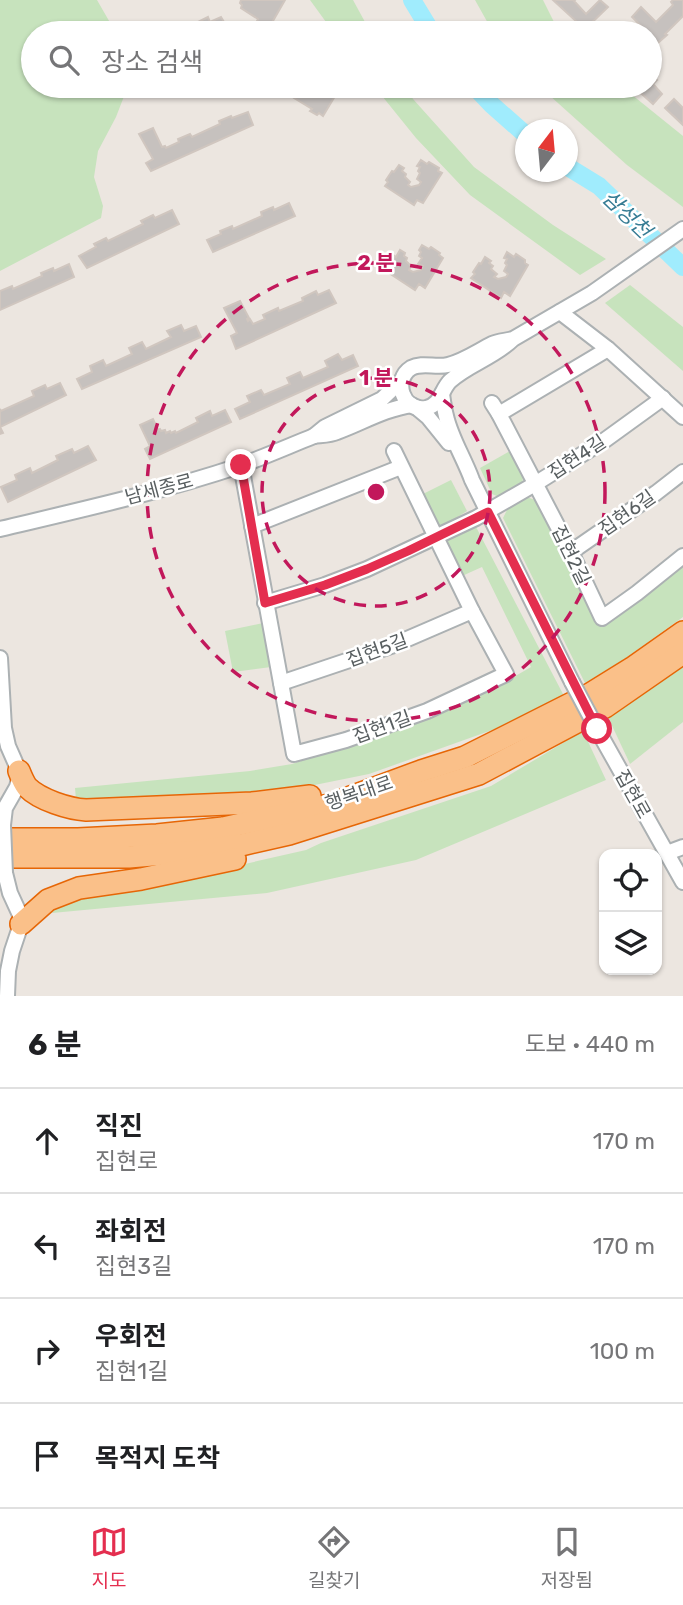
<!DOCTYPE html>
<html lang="ko">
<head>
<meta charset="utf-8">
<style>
	body { margin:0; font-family:Rubik,"Noto Sans KR",sans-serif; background:#f6f6f6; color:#202124 }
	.controls { position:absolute; right:21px; bottom:21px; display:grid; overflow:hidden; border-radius:14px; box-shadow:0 2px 5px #0004 }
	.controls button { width:63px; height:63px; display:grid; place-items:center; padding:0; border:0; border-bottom:2px solid #e0e0e0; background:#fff; color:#202124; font:35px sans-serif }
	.compass { position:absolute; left:515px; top:119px; width:63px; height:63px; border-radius:50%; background:#fff; box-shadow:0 2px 5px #0004; rotate:16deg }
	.stop { position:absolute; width:21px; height:21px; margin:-16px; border:5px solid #e42e4f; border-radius:50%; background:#fff }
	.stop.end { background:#e42e4f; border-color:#fff; box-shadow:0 2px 7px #0008 }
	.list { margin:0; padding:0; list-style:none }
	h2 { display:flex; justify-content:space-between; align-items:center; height:91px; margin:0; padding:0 28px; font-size:30px }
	h2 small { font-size:23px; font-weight:400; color:#757577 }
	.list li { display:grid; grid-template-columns:46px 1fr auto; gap:21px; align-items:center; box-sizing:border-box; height:105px; padding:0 28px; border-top:2px solid #e0e0e0 }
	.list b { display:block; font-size:26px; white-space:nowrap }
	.list p { margin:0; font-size:23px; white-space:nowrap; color:#757577 }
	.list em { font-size:23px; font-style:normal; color:#757577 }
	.icon { flex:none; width:38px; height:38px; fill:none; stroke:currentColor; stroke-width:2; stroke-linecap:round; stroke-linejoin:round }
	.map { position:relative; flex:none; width:683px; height:996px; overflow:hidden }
	.search { position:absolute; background:#fff; box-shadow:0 2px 5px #0004; left:21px; right:21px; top:21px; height:77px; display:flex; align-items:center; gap:18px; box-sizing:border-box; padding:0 24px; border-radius:38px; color:#757577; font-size:26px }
	.sheet { height:511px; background:#fff }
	nav { display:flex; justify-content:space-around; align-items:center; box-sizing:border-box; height:98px; border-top:2px solid #e0e0e0; background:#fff; font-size:19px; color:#757577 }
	nav a { display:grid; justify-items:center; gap:4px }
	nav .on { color:#e42e4f }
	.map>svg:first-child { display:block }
</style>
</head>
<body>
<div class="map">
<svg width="683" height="996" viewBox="0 0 683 996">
	<rect width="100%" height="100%" fill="#ece6e0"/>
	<g fill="#c7e3bd">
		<polygon points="0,0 97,0 116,33 33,33 33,86 128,86 116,117 98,151 94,177 103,206 101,218 0,271"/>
		<polygon points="310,0 353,0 371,33 334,33"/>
		<polygon points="475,0 543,0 554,22 566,33 495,33 489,25"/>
		<polygon points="374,86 405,86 413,99 474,167 553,225 606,259 580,275 470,195 416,138"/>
		<polygon points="539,86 621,86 683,136 683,207 627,165"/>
		<polygon points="630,285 683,327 683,371 605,303"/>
		<polygon points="510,451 523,477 522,486 499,497 492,494 480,468"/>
		<polygon points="451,480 467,511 443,526 436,524 421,495"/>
		<polygon points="527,497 535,500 598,625 657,585 683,564 683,617 623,660 585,683 503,518 508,508"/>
		<polygon points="475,525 564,696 509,724 369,774 270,794 76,800 75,788 250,771 292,764 397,730 512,678 531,667 482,567 462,576 447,545 449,537"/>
		<polygon points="263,623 271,667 233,672 225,631"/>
		<polygon points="683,666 683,722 630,764 608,717"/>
		<polygon points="583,731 606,780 416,860 267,893 52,913 57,906 87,893 179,879 306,850 321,843 491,786"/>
	</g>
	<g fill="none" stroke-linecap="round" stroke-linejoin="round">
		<g stroke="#a0ecfd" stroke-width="18">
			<polyline points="412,0 432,33"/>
			<polyline points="474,86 492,105 526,135"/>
			<polyline points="568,167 599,186 683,267"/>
		</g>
	</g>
	<g fill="#c6c1be" stroke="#d0c6bf" stroke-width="2">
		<polygon points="241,0 285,0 270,26 265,23 264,25 257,21 258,19 241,8 242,5 240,3"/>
		<polygon points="553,0 575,0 574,1 586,14 600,0 608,7 581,33 574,26 577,22"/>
		<polygon points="673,0 683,0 683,16 665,34 667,35 658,43 632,17 641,7 656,22 673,5 671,2"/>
		<polygon points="208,17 210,22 221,17 227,27 213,33 185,33 198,27 196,23"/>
		<polygon points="650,74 657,80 653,84 662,94 653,104 633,86 650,86"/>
		<polygon points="297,86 341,86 323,116 319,113 317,115 310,111 312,109 294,98 296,95 293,93"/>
		<polygon points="674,99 683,108 683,125 665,108"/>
		<polygon points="248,112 253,125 151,171 146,163 153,159 139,134 153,128 162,147 165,146 166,148 179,142 178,139 190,134 192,137 220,124 219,121 231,116 232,118"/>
		<polygon points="421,160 427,164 429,162 439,168 438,171 442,173 423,203 417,200 414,205 385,186 388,182 386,180 392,171 394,172 399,165 404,168 402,171 406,174 405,177 410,182 408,185 411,187 419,185 421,182 417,179 420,173 418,171 420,167 417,166"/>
		<polygon points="289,203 295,216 213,252 207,240 221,234 220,231 232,226 233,229 262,216 261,212 273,207 274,210"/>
		<polygon points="172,210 179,224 87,268 79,256 96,247 94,244 106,238 108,241 143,224 141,221 153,215 155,218"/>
		<polygon points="422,245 429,249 431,247 440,253 439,255 443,258 425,288 419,284 415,290 386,271 389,267 387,265 393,255 396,257 400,250 405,253 404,256 407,258 406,261 411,266 409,270 413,272 421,270 423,266 418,264 422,258 419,256 421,252 419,250"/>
		<polygon points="507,252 514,257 516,254 525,260 525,263 528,265 510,296 504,292 501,298 471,278 475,274 473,272 479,263 481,264 485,257 491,261 489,263 493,266 491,269 497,274 494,277 498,279 506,277 508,274 504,271 507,265 505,263 507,259 504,258"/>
		<polygon points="69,264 74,277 0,310 0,291 12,286 13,289 42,276 41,273 53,268 54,271"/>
		<polygon points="329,290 336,303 236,349 231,336 237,333 224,308 240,301 249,318 247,319 248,321 250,319 253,324 265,319 263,315 278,308 279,311 303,301 302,298 316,291 318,295"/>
		<polygon points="181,325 184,331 196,326 201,337 82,389 77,379 92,372 90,366 103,360 106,366 132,354 129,348 142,342 146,349 171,337 167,331"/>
		<polygon points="338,354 342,360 353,355 358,366 240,419 235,409 250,402 247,396 261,390 264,395 290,384 287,378 300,372 303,378 328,367 325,361"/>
		<polygon points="60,383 66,395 0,427 3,433 0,434 0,409 1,411 34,396 32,391 45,385 47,389"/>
		<polygon points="225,410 231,422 150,459 145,449 150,446 140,425 153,419 158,430 160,429 161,431 165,430 166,433 170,431 171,433 175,431 176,433 198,422 196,418 210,411 212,416"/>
		<polygon points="88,446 96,460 8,502 1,487 17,480 15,475 30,468 32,473 58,460 56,456 72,449 74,453"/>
	</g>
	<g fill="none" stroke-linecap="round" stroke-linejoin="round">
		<g stroke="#acb1b3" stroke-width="18">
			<g id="minor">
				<polyline points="560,312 608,349 683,417"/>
				<path d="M513 339C506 341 499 341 492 344 478 351 464 361 448 365 436 368 422 362 411 368 392 380 403 412 426 408 441 405 441 390 450 381 469 364 495 357 513 339L592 293 683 229"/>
				<path d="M402 380 382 399 325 427 314 436C322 435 330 435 337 432 362 423 384 409 412 405"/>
				<path d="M442 394C443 401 444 409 446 416 451 438 464 458 472 480L572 682"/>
				<polyline points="492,403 499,414 571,552 602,618 637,593 683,556"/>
				<polyline points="416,407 428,417 449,443"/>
				<polyline points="499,414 608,349"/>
				<polyline points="241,465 294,754 346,740 427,711 506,674 472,611 394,451"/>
				<polyline points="252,526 401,467"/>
				<path d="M0 529C80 510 161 492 239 466 264 457 289 446 314 436"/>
				<polyline points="571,552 656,493 683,472"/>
				<polyline points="265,603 325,585 367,569 476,518 535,484 605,440 663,398"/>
				<polyline points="0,658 4,728 8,746 19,771 19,779 17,787 5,808 3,825"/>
				<polyline points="281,683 391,646 472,611"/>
				<polyline points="597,729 683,882"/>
				<polyline points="667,853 683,847"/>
				<polyline points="5,873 10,893 21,917 21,924 12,951 8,971 7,996"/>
			</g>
		</g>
		<g stroke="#e66606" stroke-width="24">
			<g id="highway">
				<path d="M19 771C21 776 24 783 27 787 40 800 69 809 86 810L252 803 310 796"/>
				<polyline points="0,839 78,839 157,835 223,828 329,805 421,771 465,757 590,694 632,668 683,632"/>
				<polyline points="0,857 129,857 199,851 241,845 289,834 479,774 605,707 683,653"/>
				<polyline points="21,924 48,900 79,888 141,879 235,859"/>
			</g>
		</g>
		<use href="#minor" stroke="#fff" stroke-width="14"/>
		<use href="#highway" stroke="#fac089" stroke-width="21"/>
		<g stroke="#acb1b3" stroke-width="18" stroke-linecap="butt">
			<g id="minor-bridge">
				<polyline points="572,682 597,729"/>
				<polyline points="3,825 5,873"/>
			</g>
		</g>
		<use href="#minor-bridge" stroke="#fff" stroke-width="14"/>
	</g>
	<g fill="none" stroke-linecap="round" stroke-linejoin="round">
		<polyline stroke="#e42e4f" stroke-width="9" points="241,465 265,603 325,585 367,569 408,551 488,512 597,729"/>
	</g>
	<g fill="none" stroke="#c2185b" stroke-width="3.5" stroke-dasharray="12 9">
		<circle cx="376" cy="492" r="114"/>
		<circle cx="376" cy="492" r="229"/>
	</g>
	<g text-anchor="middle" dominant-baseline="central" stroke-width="5" stroke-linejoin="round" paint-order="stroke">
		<g font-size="19" fill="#595f61" stroke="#fff">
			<text transform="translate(577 457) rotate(-33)">집현4길</text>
			<text transform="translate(159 489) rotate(-15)">남세종로</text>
			<text transform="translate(627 513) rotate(-35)">집현6길</text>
			<text transform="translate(571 555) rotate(64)">집현2길</text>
			<text transform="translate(377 650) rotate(-20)">집현5길</text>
			<text transform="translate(382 727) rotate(-20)">집현1길</text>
			<text transform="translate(359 793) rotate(-19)">행복대로</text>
			<text transform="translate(633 794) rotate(61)">집현로</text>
		</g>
		<g font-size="21" font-style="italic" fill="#367c94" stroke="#fff">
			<text transform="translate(627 214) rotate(44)">삼성천</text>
		</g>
	</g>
	<circle cx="376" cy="492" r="10" fill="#c2185b" stroke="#fff" stroke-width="3.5"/>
	<g font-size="21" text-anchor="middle" font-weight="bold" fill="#c2185b" stroke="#fff" stroke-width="5" stroke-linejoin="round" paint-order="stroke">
		<text x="376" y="270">2 분</text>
		<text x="376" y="385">1 분</text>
	</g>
</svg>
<div class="controls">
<button><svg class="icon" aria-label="locate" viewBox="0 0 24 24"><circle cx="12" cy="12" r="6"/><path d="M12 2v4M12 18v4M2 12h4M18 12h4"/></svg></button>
<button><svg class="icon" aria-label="layers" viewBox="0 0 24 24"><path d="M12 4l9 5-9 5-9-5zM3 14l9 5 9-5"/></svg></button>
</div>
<svg class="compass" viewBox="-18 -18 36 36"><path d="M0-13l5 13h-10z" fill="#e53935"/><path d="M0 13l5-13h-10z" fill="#757577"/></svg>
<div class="stop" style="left:597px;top:729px"></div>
<div class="stop end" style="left:241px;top:465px"></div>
<div class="search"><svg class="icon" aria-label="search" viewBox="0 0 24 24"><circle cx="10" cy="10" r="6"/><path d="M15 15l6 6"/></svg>장소 검색</div>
</div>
<section class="sheet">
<h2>6 분<small>도보 · 440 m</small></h2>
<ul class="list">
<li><svg class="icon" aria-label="ahead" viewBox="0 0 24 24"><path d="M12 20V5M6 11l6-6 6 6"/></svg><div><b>직진</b><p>집현로</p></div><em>170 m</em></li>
<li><svg class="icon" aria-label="left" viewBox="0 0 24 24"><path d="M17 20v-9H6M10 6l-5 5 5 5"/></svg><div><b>좌회전</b><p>집현3길</p></div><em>170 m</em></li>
<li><svg class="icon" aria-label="right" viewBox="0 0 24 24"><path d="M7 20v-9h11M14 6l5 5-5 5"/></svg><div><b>우회전</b><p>집현1길</p></div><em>100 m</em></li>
<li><svg class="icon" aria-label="arrive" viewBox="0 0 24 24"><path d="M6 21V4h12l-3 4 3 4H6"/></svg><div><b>목적지 도착</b></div></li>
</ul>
</section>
<nav>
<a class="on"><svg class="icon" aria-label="map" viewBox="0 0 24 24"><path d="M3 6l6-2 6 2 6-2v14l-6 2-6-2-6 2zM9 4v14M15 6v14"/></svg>지도</a>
<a><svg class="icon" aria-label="directions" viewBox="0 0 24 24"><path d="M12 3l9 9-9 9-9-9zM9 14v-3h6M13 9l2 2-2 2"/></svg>길찾기</a>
<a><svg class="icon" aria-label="saved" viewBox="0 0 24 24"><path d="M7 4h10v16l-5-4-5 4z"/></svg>저장됨</a>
</nav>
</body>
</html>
